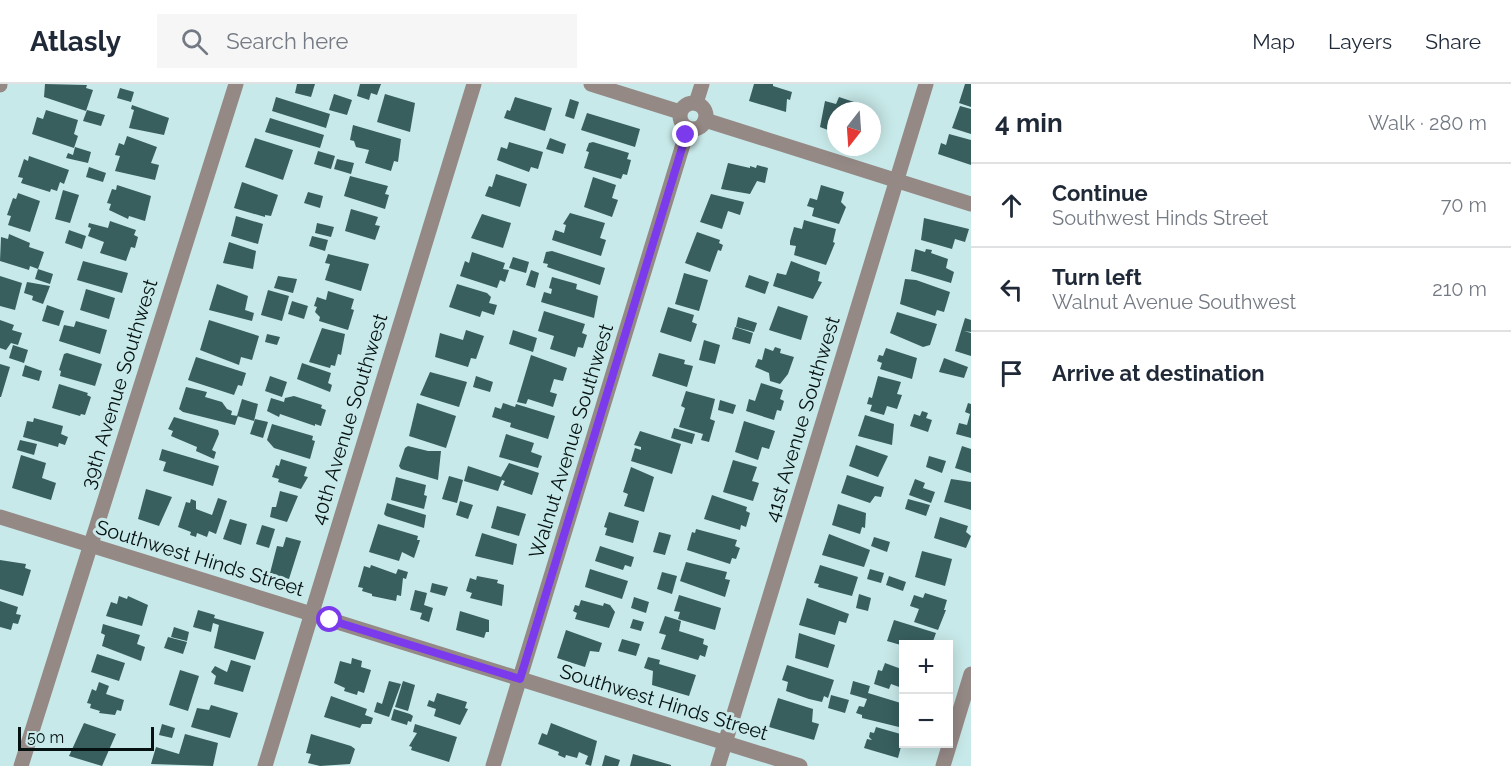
<!DOCTYPE html>
<html lang="en">
<head>
<meta charset="utf-8">
<style>
	body { margin:0; font-family:Raleway,sans-serif; background:#f6f6f7; color:#1f2937 }
	.controls { position:absolute; right:18px; bottom:18px; display:grid; overflow:hidden; border-radius:0px; box-shadow:0 3px 15px #0003 }
	.controls button { width:54px; height:54px; display:grid; place-items:center; padding:0; border:0; border-bottom:2px solid #e0e1e3; background:#fff; color:#1f2937; font:30px sans-serif }
	.compass { position:absolute; left:827px; top:18px; width:54px; height:54px; border-radius:50%; background:#fff; box-shadow:0 3px 15px #0003; rotate:197deg }
	.scale { position:absolute; left:18px; bottom:15px; width:136px; box-sizing:border-box; padding-left:6px; border:3px solid #061212; border-top:0; font-size:16px; line-height:21px; white-space:nowrap; color:#061212; -webkit-text-stroke:4px #c8e9e9; paint-order:stroke }
	.stop { position:absolute; width:18px; height:18px; margin:-14px; border:4px solid #7c3aed; border-radius:50%; background:#fff }
	.stop.end { background:#7c3aed; border-color:#fff; box-shadow:0 2px 6px #0008 }
	.list { margin:0; padding:0; list-style:none }
	h2 { display:flex; justify-content:space-between; align-items:center; height:78px; margin:0; padding:0 24px; font-size:26px }
	h2 small { font-size:20px; font-weight:400; color:#747a83 }
	.list li { display:grid; grid-template-columns:39px 1fr auto; gap:18px; align-items:center; box-sizing:border-box; height:84px; padding:0 24px; border-top:2px solid #e0e1e3 }
	.list b { display:block; font-size:22px; white-space:nowrap }
	.list p { margin:0; font-size:20px; white-space:nowrap; color:#747a83 }
	.list em { font-size:20px; font-style:normal; color:#747a83 }
	.icon { flex:none; width:33px; height:33px; fill:none; stroke:currentColor; stroke-width:2; stroke-linecap:round; stroke-linejoin:round }
	.map { position:relative; flex:none; width:971px; height:682px; overflow:hidden }
	header { display:flex; align-items:center; gap:36px; box-sizing:border-box; height:84px; padding:0 30px; background:#fff; border-bottom:2px solid #e0e1e3 }
	header strong { font-size:28px }
	nav { display:flex; gap:33px; margin-inline-start:auto; font-size:21px }
	.search { width:420px; height:54px; background:#f6f6f7; display:flex; align-items:center; gap:15px; box-sizing:border-box; padding:0 21px; border-radius:0px; color:#747a83; font-size:22px }
	main { display:flex }
	aside { flex:1; background:#fff }
	.map>svg:first-child { display:block }
</style>
</head>
<body>
<header>
<strong>Atlasly</strong>
<div class="search"><svg class="icon" aria-label="search" viewBox="0 0 24 24"><circle cx="10" cy="10" r="6"/><path d="M15 15l6 6"/></svg>Search here</div>
<nav><a>Map</a><a>Layers</a><a>Share</a></nav>
</header>
<main>
<div class="map">
<svg width="971" height="682" viewBox="0 0 971 682">
	<rect width="100%" height="100%" fill="#c8e9e9"/>
	<g fill="#385e5e">
		<polygon points="45,0 87,1 86,4 93,6 86,27 44,13"/>
		<polygon points="297,0 315,0 311,13 295,9"/>
		<polygon points="360,0 381,0 377,11 371,9 369,16 357,12"/>
		<polygon points="754,0 773,0 773,2 792,8 790,16 787,15 786,28 749,17"/>
		<polygon points="965,0 971,0 971,23 959,19"/>
		<polygon points="120,4 134,8 131,18 117,14"/>
		<polygon points="334,10 352,16 347,31 329,26"/>
		<polygon points="385,10 415,19 410,48 377,38"/>
		<polygon points="276,13 330,30 326,44 272,27"/>
		<polygon points="515,13 552,24 545,47 504,34 507,26 510,27"/>
		<polygon points="839,13 854,18 851,24 859,27 836,27 836,49 820,43 825,17 836,20"/>
		<polygon points="570,15 579,18 574,35 565,32"/>
		<polygon points="132,21 169,34 164,51 129,44 134,26 131,25"/>
		<polygon points="960,22 971,25 971,50 952,44"/>
		<polygon points="46,26 78,36 74,50 78,52 74,64 32,50 37,33 43,35"/>
		<polygon points="87,26 105,31 101,42 83,37"/>
		<polygon points="587,29 640,45 635,63 581,46"/>
		<polygon points="270,34 324,51 320,64 265,48"/>
		<polygon points="353,41 401,55 398,78 394,77 391,87 365,79 369,66 356,63 354,57 350,56"/>
		<polygon points="949,50 971,56 971,81 938,70 941,59 946,61"/>
		<polygon points="127,52 157,63 151,79 159,81 155,96 115,87 120,72 115,71 119,59 124,61"/>
		<polygon points="255,54 293,66 283,96 245,83"/>
		<polygon points="550,54 566,60 563,70 546,65"/>
		<polygon points="509,58 543,68 538,85 531,83 529,88 497,76 501,63 507,65"/>
		<polygon points="593,58 629,69 627,75 631,76 627,91 623,90 621,95 584,84 589,68 586,67 589,59"/>
		<polygon points="75,63 91,68 88,79 66,74 68,69 73,71"/>
		<polygon points="318,67 335,72 331,85 314,80"/>
		<polygon points="29,72 69,86 64,100 60,98 57,107 51,105 50,108 21,99 23,94 18,93 24,75 28,77"/>
		<polygon points="337,75 354,79 351,90 334,85"/>
		<polygon points="728,79 750,84 750,82 756,84 757,81 768,84 765,99 757,97 750,110 721,105"/>
		<polygon points="89,83 106,89 103,98 86,93"/>
		<polygon points="496,90 527,100 520,123 485,112 489,102 492,103"/>
		<polygon points="350,92 388,102 385,110 389,111 385,125 344,112"/>
		<polygon points="593,93 616,101 612,114 618,116 612,133 584,123"/>
		<polygon points="242,98 278,111 271,132 265,131 265,133 234,124"/>
		<polygon points="117,101 151,112 145,137 129,132 128,135 109,126 111,120 107,119 112,105 116,106"/>
		<polygon points="821,101 844,108 841,118 846,123 839,140 812,132 814,124 807,122 810,114 817,116"/>
		<polygon points="63,106 79,111 70,139 55,135"/>
		<polygon points="308,108 323,112 320,124 304,119"/>
		<polygon points="18,109 40,117 30,148 8,141 11,132 7,131 13,114 16,115"/>
		<polygon points="711,110 744,118 740,131 728,127 722,145 700,138"/>
		<polygon points="351,125 378,133 375,141 380,142 375,156 345,147"/>
		<polygon points="570,129 605,139 600,154 606,156 601,172 552,156 555,146 564,149 566,141 563,140"/>
		<polygon points="482,130 511,139 503,164 471,154"/>
		<polygon points="236,132 263,140 258,160 231,152"/>
		<polygon points="924,134 969,145 965,158 955,155 952,165 921,156"/>
		<polygon points="804,136 836,145 833,158 835,159 826,181 794,171 796,162 790,161 790,157 794,143 802,145"/>
		<polygon points="110,137 136,146 134,151 138,153 135,164 131,163 126,177 100,169 104,158 88,152 91,144 88,143 89,139 108,144"/>
		<polygon points="317,139 334,143 331,153 315,149"/>
		<polygon points="69,146 86,152 82,165 65,159"/>
		<polygon points="697,148 720,156 719,159 723,161 721,167 718,166 710,188 685,179"/>
		<polygon points="9,150 30,159 29,163 44,168 38,185 53,190 50,200 35,195 38,185 30,182 29,186 0,177 1,153 8,155"/>
		<polygon points="312,152 328,156 325,167 309,162"/>
		<polygon points="229,158 256,167 253,185 223,179"/>
		<polygon points="915,165 925,168 926,165 932,166 931,169 948,175 946,184 954,188 951,199 911,187"/>
		<polygon points="552,167 605,184 600,201 547,183 548,180 543,179 546,168"/>
		<polygon points="472,168 505,179 503,185 509,186 505,198 500,196 497,204 460,192 465,177 469,179"/>
		<polygon points="328,170 369,180 361,207 325,196 330,180 325,179"/>
		<polygon points="513,173 529,178 526,189 509,184"/>
		<polygon points="83,177 128,189 122,209 77,196"/>
		<polygon points="791,177 820,188 818,197 822,198 813,215 773,202 777,189 786,191"/>
		<polygon points="531,186 539,189 535,204 526,201"/>
		<polygon points="684,189 708,196 699,227 675,220"/>
		<polygon points="749,191 769,198 765,210 745,203"/>
		<polygon points="0,192 22,199 15,226 0,222"/>
		<polygon points="278,192 297,195 293,209 274,204"/>
		<polygon points="552,193 577,200 576,205 598,212 594,234 541,218 544,208 551,210 552,205 549,204"/>
		<polygon points="905,195 916,196 950,208 944,228 937,226 935,232 900,220"/>
		<polygon points="27,198 50,202 43,220 32,216 33,212 24,209"/>
		<polygon points="217,200 248,212 245,226 254,229 252,237 209,226"/>
		<polygon points="457,200 487,209 491,213 489,219 497,221 494,231 482,227 480,233 449,223"/>
		<polygon points="86,205 115,214 109,235 80,226"/>
		<polygon points="268,206 289,212 282,237 261,231"/>
		<polygon points="328,207 354,215 351,225 354,226 348,246 319,237 320,233 315,228 317,223 314,222 317,213 326,216"/>
		<polygon points="292,217 308,222 304,235 288,230"/>
		<polygon points="47,221 64,227 59,242 42,237"/>
		<polygon points="778,222 808,232 801,256 769,246"/>
		<polygon points="668,223 694,231 692,238 697,240 691,258 660,248"/>
		<polygon points="544,227 585,240 582,249 587,251 583,264 578,263 575,273 550,265 554,252 538,247"/>
		<polygon points="897,228 937,240 930,261 923,263 890,249"/>
		<polygon points="738,233 757,239 754,248 736,243"/>
		<polygon points="965,234 971,236 971,248 964,247 971,249 971,272 955,267"/>
		<polygon points="0,236 14,241 12,246 22,249 18,261 11,259 6,266 0,264"/>
		<polygon points="209,236 259,252 252,276 241,273 239,281 200,266"/>
		<polygon points="76,237 107,246 100,270 59,257 64,241 74,243"/>
		<polygon points="735,243 753,249 750,260 732,255"/>
		<polygon points="322,244 345,250 341,271 338,270 335,282 331,281 330,284 309,278"/>
		<polygon points="466,246 484,252 476,275 471,274 468,283 435,273 440,249 463,256"/>
		<polygon points="513,246 537,254 533,268 509,260"/>
		<polygon points="267,250 280,253 277,261 265,258"/>
		<polygon points="704,256 720,261 715,280 699,276"/>
		<polygon points="13,261 28,266 24,279 9,274"/>
		<polygon points="775,263 781,265 780,269 794,273 788,290 780,300 770,297 769,289 755,283 758,275 762,276 765,264 773,267"/>
		<polygon points="886,264 917,274 912,295 880,285 882,279 877,277 879,271 883,272"/>
		<polygon points="67,269 102,280 95,302 60,292 61,287 59,286 64,270"/>
		<polygon points="659,269 685,276 684,280 693,282 687,303 652,292"/>
		<polygon points="531,271 567,284 563,297 554,295 550,308 557,310 553,323 528,315 526,320 517,318"/>
		<polygon points="196,273 246,289 242,302 238,301 234,311 188,296"/>
		<polygon points="944,274 968,283 964,294 939,288"/>
		<polygon points="302,279 331,289 328,299 332,301 330,308 297,295"/>
		<polygon points="0,280 10,283 1,313 0,313"/>
		<polygon points="25,281 42,287 39,297 22,292"/>
		<polygon points="430,288 467,298 459,323 420,311"/>
		<polygon points="270,292 287,298 282,313 265,307"/>
		<polygon points="476,292 493,298 490,308 473,303"/>
		<polygon points="878,292 901,298 897,310 902,311 897,325 887,322 884,331 870,327 872,321 867,320 869,313 872,314"/>
		<polygon points="761,299 783,306 780,315 784,317 781,327 777,326 774,336 746,327 749,315 755,317"/>
		<polygon points="59,300 88,309 87,311 91,313 85,331 81,330 80,332 52,324"/>
		<polygon points="186,303 207,308 205,313 222,318 227,325 232,327 231,331 238,332 235,341 183,328 179,325"/>
		<polygon points="686,307 715,315 710,335 715,337 709,358 701,356 703,350 679,343 685,324 681,322"/>
		<polygon points="294,312 322,321 321,324 326,326 321,342 315,340 315,342 280,330 279,333 267,327 271,314 284,318 285,314"/>
		<polygon points="242,315 258,320 254,337 237,332"/>
		<polygon points="720,316 736,321 733,330 718,326"/>
		<polygon points="417,319 456,332 446,364 409,352"/>
		<polygon points="503,319 515,323 516,320 555,332 548,355 510,343 511,339 492,333 495,323 501,325"/>
		<polygon points="968,319 971,320 971,354 956,350 959,339 967,341 970,330 965,328"/>
		<polygon points="922,327 928,329 926,334 932,336 928,348 910,342 914,330 920,332"/>
		<polygon points="865,331 894,340 892,361 858,352"/>
		<polygon points="174,333 218,346 219,350 212,366 216,368 214,375 196,367 197,363 171,352 173,347 168,345"/>
		<polygon points="34,334 63,342 61,350 68,353 65,361 59,359 58,363 23,353 27,337 33,338"/>
		<polygon points="255,335 268,338 263,354 250,350"/>
		<polygon points="744,337 775,347 769,365 762,363 758,376 735,368"/>
		<polygon points="272,340 313,352 312,356 315,357 310,375 274,364 267,356"/>
		<polygon points="674,344 695,350 692,360 671,354"/>
		<polygon points="640,347 681,360 672,390 631,377 635,364 641,366 641,363 634,361"/>
		<polygon points="506,350 534,359 531,368 542,372 538,384 499,373"/>
		<polygon points="20,356 37,360 34,371 17,366"/>
		<polygon points="856,361 888,372 878,393 849,382"/>
		<polygon points="408,362 428,367 441,367 438,396 401,385 399,382 405,364"/>
		<polygon points="962,362 971,365 971,389 955,384"/>
		<polygon points="162,365 219,382 213,402 163,387 166,378 159,376"/>
		<polygon points="21,371 46,379 42,394 56,399 51,416 12,404"/>
		<polygon points="929,372 946,377 942,389 926,383"/>
		<polygon points="281,375 307,383 304,392 308,393 301,405 278,398 279,395 272,393 276,381 279,382"/>
		<polygon points="733,376 757,383 752,397 759,399 753,417 723,408"/>
		<polygon points="509,379 539,389 532,411 503,401 505,397 502,396 498,407 464,397 468,382 501,393"/>
		<polygon points="631,383 654,393 644,428 624,422 628,410 623,408"/>
		<polygon points="847,391 884,403 881,413 875,412 870,419 841,409"/>
		<polygon points="449,392 463,396 457,419 442,415"/>
		<polygon points="396,393 426,401 424,411 427,412 424,425 391,416"/>
		<polygon points="915,395 925,399 923,404 935,408 931,419 909,411"/>
		<polygon points="951,395 971,398 971,426 944,418"/>
		<polygon points="146,405 172,413 159,442 138,435"/>
		<polygon points="280,407 298,412 287,438 270,433 272,423 276,423"/>
		<polygon points="712,411 747,423 746,427 750,429 746,443 741,441 740,446 704,435"/>
		<polygon points="218,414 227,417 216,450 209,447 207,453 197,449 196,453 190,451 191,448 178,443 186,418 190,419 191,415 196,417 196,425 212,431"/>
		<polygon points="908,415 930,421 926,432 905,425"/>
		<polygon points="460,417 473,421 468,435 456,431"/>
		<polygon points="387,419 426,431 424,444 386,432 384,430"/>
		<polygon points="838,420 866,429 865,444 862,443 860,450 832,441"/>
		<polygon points="497,422 526,430 519,452 491,444"/>
		<polygon points="609,428 639,437 633,459 605,451 607,444 604,443"/>
		<polygon points="940,433 968,442 966,448 971,452 966,464 934,454"/>
		<polygon points="230,435 247,440 241,461 223,455"/>
		<polygon points="378,440 418,452 417,456 420,456 414,474 402,468 399,477 369,468"/>
		<polygon points="262,441 275,445 269,464 256,460"/>
		<polygon points="696,445 737,456 735,462 740,464 736,475 732,474 730,480 687,466 692,448 695,449"/>
		<polygon points="659,448 671,451 665,471 653,468"/>
		<polygon points="482,449 517,460 513,481 475,472"/>
		<polygon points="829,450 870,466 864,483 822,471"/>
		<polygon points="286,453 301,457 289,495 270,489 277,462 283,463"/>
		<polygon points="874,453 890,458 887,468 871,462"/>
		<polygon points="600,462 634,473 631,483 625,481 623,486 595,477"/>
		<polygon points="922,467 952,475 945,502 915,493"/>
		<polygon points="0,476 26,480 25,484 31,486 23,512 0,505"/>
		<polygon points="686,478 727,488 725,495 730,496 725,513 680,497"/>
		<polygon points="371,481 396,490 398,485 408,488 406,495 403,494 401,512 397,511 396,517 372,512 372,510 362,507 363,504 358,503 364,482 370,484"/>
		<polygon points="820,481 858,493 852,512 818,503 819,500 814,499"/>
		<polygon points="590,485 628,497 622,515 585,503"/>
		<polygon points="870,485 884,489 881,499 867,495"/>
		<polygon points="662,488 677,492 672,510 657,505"/>
		<polygon points="477,492 498,496 497,499 504,501 502,522 470,514 472,509 466,507 470,494 476,496"/>
		<polygon points="889,492 906,498 903,507 886,501"/>
		<polygon points="432,499 448,503 445,512 430,508"/>
		<polygon points="415,506 427,509 424,521 433,524 429,538 420,535 422,529 410,526"/>
		<polygon points="925,509 947,516 944,526 946,526 938,546 914,538 919,525 910,522 914,511 923,514"/>
		<polygon points="859,510 871,514 868,527 856,524"/>
		<polygon points="679,511 721,524 715,546 678,535 680,528 674,527"/>
		<polygon points="119,512 127,515 128,512 148,521 142,542 106,532 111,518 117,520"/>
		<polygon points="634,513 649,518 646,529 631,524"/>
		<polygon points="807,514 849,530 846,539 839,537 835,551 799,541"/>
		<polygon points="581,516 603,522 604,519 610,521 615,528 609,544 575,535 577,529 573,527 575,521 579,522"/>
		<polygon points="0,517 18,523 16,530 21,531 18,540 13,539 11,546 0,543"/>
		<polygon points="198,526 215,531 214,534 264,548 255,576 214,564 219,541 213,539 211,548 193,543"/>
		<polygon points="460,527 489,536 489,548 486,548 484,554 456,546"/>
		<polygon points="665,532 681,537 679,547 704,555 703,560 708,562 705,573 700,571 698,576 661,565 666,551 659,549"/>
		<polygon points="633,535 644,538 641,547 630,544"/>
		<polygon points="894,536 936,549 932,560 904,562 887,557"/>
		<polygon points="103,540 140,551 137,560 145,563 141,577 102,562 105,551 101,549"/>
		<polygon points="174,543 189,548 187,557 171,553"/>
		<polygon points="566,546 602,559 599,568 590,567 585,583 557,574"/>
		<polygon points="799,549 835,561 828,584 795,574"/>
		<polygon points="168,553 187,558 183,570 164,564"/>
		<polygon points="622,555 640,560 636,572 618,567"/>
		<polygon points="97,570 125,579 119,597 91,588"/>
		<polygon points="648,573 660,576 659,580 696,591 689,612 652,601 653,587 644,584"/>
		<polygon points="352,574 362,577 361,583 371,586 364,609 358,607 357,611 344,607 345,604 334,599 340,577 351,580"/>
		<polygon points="231,576 251,582 243,608 214,600 216,592 211,588 215,582 227,588"/>
		<polygon points="885,579 904,586 902,604 891,600 889,605 874,600 878,586 882,587"/>
		<polygon points="787,581 834,596 828,614 824,612 822,618 809,615 786,607 788,598 782,596"/>
		<polygon points="180,586 199,592 188,627 169,621"/>
		<polygon points="389,597 401,600 389,633 374,628 377,618 382,620"/>
		<polygon points="403,597 415,601 408,627 395,623"/>
		<polygon points="853,597 870,602 868,609 904,620 899,643 862,634 862,631 856,629 859,622 864,623 867,615 850,610"/>
		<polygon points="99,598 109,602 106,610 124,616 121,627 117,626 115,631 99,629 100,627 90,624 91,620 87,619 92,605 96,607"/>
		<polygon points="437,609 467,618 465,624 468,625 460,641 434,632 436,625 427,622 429,616 434,618"/>
		<polygon points="831,611 849,616 845,629 828,624"/>
		<polygon points="331,612 367,625 365,631 373,634 371,640 362,640 360,644 324,633"/>
		<polygon points="778,614 813,625 812,638 819,640 814,656 769,643"/>
		<polygon points="211,621 238,629 230,654 191,643 197,624 209,626"/>
		<polygon points="394,625 410,630 413,632 411,638 408,637 407,641 391,636"/>
		<polygon points="84,639 116,650 102,682 69,672"/>
		<polygon points="551,639 597,657 591,682 585,680 588,672 579,668 577,674 566,671 565,674 558,671 559,668 538,660 542,649 547,651"/>
		<polygon points="162,640 175,644 172,654 159,651"/>
		<polygon points="415,640 457,653 449,678 411,666 412,663 409,662 417,649 413,648"/>
		<polygon points="876,643 904,651 898,674 864,664 867,655 872,656 869,653 870,648 874,649"/>
		<polygon points="185,650 218,659 213,682 151,680 156,663 179,670"/>
		<polygon points="311,650 351,662 355,665 350,680 320,682 308,679 311,670 306,669"/>
		<polygon points="633,670 671,681 671,682 630,682"/>
		<polygon points="605,671 620,676 618,682 602,682"/>
	</g>
	<g fill="none" stroke-linecap="round" stroke-linejoin="round">
		<g stroke="#958986" stroke-width="15">
			<polyline points="591,0 680,28"/>
			<polyline points="0,1 0,0"/>
			<circle cx="693" cy="32" r="13"/>
			<polyline points="696,19 702,0"/>
			<polyline points="705,36 971,120"/>
			<polyline points="0,433 800,682"/>
			<polyline points="21,682 236,0"/>
			<polyline points="265,682 474,0"/>
			<polyline points="493,682 688,44"/>
			<polyline points="718,682 926,0"/>
			<polyline points="943,682 971,590"/>
		</g>
	</g>
	<g fill="none" stroke-linecap="round" stroke-linejoin="round">
		<polyline stroke="#7c3aed" stroke-width="8" points="330,536 520,595 686,51"/>
	</g>
	<g text-anchor="middle" dominant-baseline="central" stroke-width="6" stroke-linejoin="round" paint-order="stroke">
		<g font-size="20" fill="#061212" stroke="#c8e9e9">
			<text transform="translate(119 300) rotate(-73)">39th Avenue Southwest</text>
			<text transform="translate(349 335) rotate(-73)">40th Avenue Southwest</text>
			<text transform="translate(802 335) rotate(-73)">41st Avenue Southwest</text>
			<text transform="translate(571 357) rotate(-73)">Walnut Avenue Southwest</text>
			<text transform="translate(200 474) rotate(17)">Southwest Hinds Street</text>
			<text transform="translate(664 618) rotate(17)">Southwest Hinds Street</text>
		</g>
	</g>
</svg>
<div class="controls">
<button>+</button>
<button>−</button>
</div>
<svg class="compass" viewBox="-18 -18 36 36"><path d="M0-13l5 13h-10z" fill="#e53935"/><path d="M0 13l5-13h-10z" fill="#747a83"/></svg>
<div class="scale">50 m</div>
<div class="stop" style="left:330px;top:536px"></div>
<div class="stop end" style="left:686px;top:51px"></div>
</div>
<aside>
<h2>4 min<small>Walk · 280 m</small></h2>
<ul class="list">
<li><svg class="icon" aria-label="ahead" viewBox="0 0 24 24"><path d="M12 20V5M6 11l6-6 6 6"/></svg><div><b>Continue</b><p>Southwest Hinds Street</p></div><em>70 m</em></li>
<li><svg class="icon" aria-label="left" viewBox="0 0 24 24"><path d="M17 20v-9H6M10 6l-5 5 5 5"/></svg><div><b>Turn left</b><p>Walnut Avenue Southwest</p></div><em>210 m</em></li>
<li><svg class="icon" aria-label="arrive" viewBox="0 0 24 24"><path d="M6 21V4h12l-3 4 3 4H6"/></svg><div><b>Arrive at destination</b></div></li>
</ul>
</aside>
</main>
</body>
</html>
